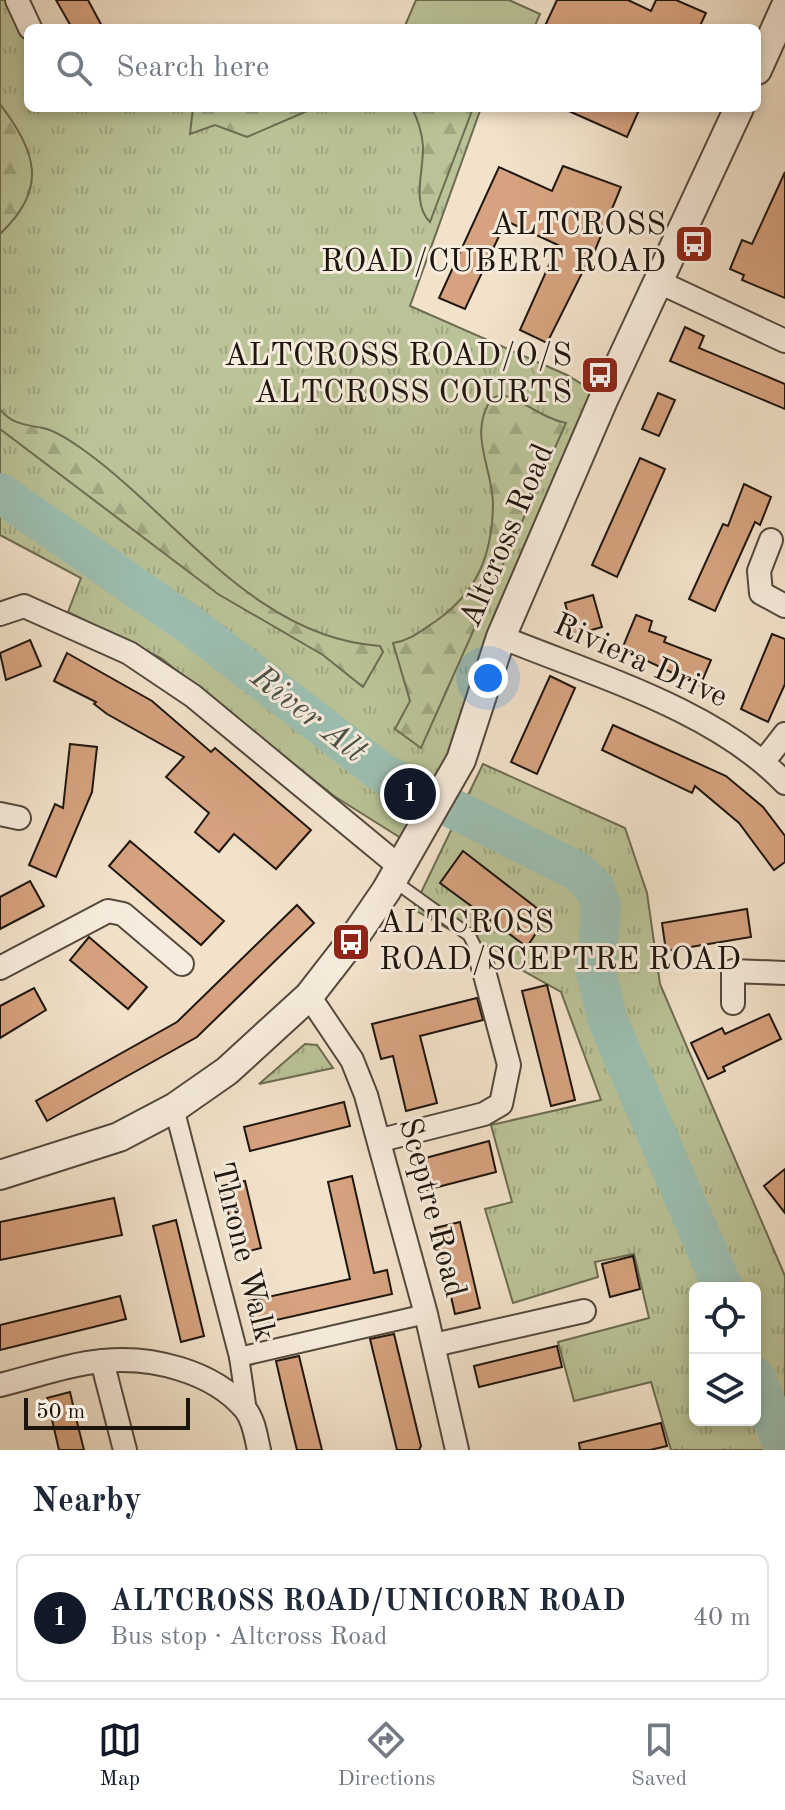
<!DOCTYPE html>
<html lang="en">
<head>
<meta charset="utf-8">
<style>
	body { margin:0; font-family:"Old Standard TT",serif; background:#f6f6f7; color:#1f2937 }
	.controls { position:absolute; right:24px; bottom:24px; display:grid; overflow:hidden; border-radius:12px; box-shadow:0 4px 12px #0003 }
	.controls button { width:72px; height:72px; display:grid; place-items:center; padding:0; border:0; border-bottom:2px solid #e0e1e3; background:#fff; color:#1f2937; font:40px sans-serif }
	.scale { position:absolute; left:24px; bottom:20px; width:166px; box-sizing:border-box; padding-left:8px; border:4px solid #1e160e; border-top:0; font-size:22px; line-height:28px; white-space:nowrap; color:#1e160e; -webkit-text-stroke:6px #f7ecdd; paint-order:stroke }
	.you { position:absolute; left:488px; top:678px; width:28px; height:28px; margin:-20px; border:6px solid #fff; border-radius:50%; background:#1a73e8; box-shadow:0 0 0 12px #1a73e833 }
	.badge { display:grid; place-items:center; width:52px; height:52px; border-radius:50%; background:#111827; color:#fff; font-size:26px; font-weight:700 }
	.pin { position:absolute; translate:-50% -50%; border:4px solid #fff; box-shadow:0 2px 8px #0006 }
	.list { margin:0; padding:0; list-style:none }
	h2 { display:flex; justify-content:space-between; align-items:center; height:104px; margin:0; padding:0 32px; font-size:34px }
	h2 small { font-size:26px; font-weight:400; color:#747a83 }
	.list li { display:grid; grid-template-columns:52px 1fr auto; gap:24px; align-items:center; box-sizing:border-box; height:128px; margin:0 16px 16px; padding:0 16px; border:2px solid #e0e1e3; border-radius:12px }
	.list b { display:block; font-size:30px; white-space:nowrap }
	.list p { margin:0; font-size:26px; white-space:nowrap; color:#747a83 }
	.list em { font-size:26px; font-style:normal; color:#747a83 }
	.icon { flex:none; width:44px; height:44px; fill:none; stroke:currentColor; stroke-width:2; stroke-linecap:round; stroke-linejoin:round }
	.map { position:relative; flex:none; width:785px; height:1450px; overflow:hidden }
	.search { position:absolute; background:#fff; box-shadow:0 4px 12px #0003; left:24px; right:24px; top:24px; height:88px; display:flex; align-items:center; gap:20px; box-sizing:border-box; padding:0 28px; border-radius:12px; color:#747a83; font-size:30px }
	.sheet { height:248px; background:#fff }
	nav { display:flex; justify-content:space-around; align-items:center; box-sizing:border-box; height:112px; border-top:2px solid #e0e1e3; background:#fff; font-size:22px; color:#747a83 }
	nav a { display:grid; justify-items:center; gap:4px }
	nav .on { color:#111827 }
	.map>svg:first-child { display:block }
</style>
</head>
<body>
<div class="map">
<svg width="785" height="1450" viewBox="0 0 785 1450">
	<defs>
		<pattern id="grass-tufts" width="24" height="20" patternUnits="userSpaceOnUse" patternTransform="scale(2)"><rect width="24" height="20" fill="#bac397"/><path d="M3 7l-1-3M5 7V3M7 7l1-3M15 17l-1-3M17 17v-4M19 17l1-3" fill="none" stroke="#9fa781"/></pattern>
		<pattern id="forest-firs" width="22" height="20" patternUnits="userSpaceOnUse" patternTransform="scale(2)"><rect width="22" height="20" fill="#bac397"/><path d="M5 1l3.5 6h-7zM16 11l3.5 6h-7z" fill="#9fa781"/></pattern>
	</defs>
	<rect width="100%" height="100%" fill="#f2e2ca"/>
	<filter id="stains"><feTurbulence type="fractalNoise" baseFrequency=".0025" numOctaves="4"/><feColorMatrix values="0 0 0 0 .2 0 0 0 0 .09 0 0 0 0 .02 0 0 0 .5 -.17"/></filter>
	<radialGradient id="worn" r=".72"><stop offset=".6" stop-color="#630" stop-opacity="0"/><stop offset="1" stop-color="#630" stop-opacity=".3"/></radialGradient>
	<g fill="url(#grass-tufts)" stroke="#6c6c52" stroke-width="2" fill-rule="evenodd">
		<polygon points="0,0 20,0 28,28 28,108 481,108 410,306 567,375 604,398 412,845 334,796 161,658 68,612 81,578 0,535"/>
		<path d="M483 764 625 828 647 893 660 984 785 1276V1450H671L651 1382 574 1401 558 1342 649 1318 634 1254 595 1262 598 1277 513 1303 485 1209 512 1202 491 1125 601 1100 561 992 413 909ZM695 1288H755V1420H695Z"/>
		<polygon points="305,1044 317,1045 333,1068 259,1084"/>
	</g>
	<g fill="url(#forest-firs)" stroke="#6c6c52" stroke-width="2">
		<path d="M0 104C36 152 49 188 0 234Z"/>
		<polygon points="193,108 352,108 307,111 247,137 215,125 190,134"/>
		<path d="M412 108H473L430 222C411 203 424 170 423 146 422 132 418 120 412 108Z"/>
		<path d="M501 395C520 397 540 418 566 423L421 748 395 729 410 701 393 643C411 640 421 631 436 621 477 592 492 556 493 505 493 467 467 434 492 398Z"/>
		<path d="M0 409C11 424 26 425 43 428 57 431 74 443 85 451 179 519 255 638 380 646L383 652 363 687 323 655 218 594 0 429Z"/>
	</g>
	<polygon fill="#bac397" stroke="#6c6c52" stroke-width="2" points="416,0 509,0 540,14 534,28 404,28"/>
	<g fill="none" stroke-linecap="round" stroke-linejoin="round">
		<g stroke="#9cbfb1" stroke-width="40">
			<polyline points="0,493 190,625 384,774 577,871 594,887 601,906 596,972 608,1021 723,1288"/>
			<polyline points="755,1377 785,1450"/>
		</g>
	</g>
	<g fill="#d6a27f" stroke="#1e160e" stroke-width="2">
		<polygon points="56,0 88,0 103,28 72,28"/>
		<polygon points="557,0 628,0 651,11 656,0 676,0 706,13 699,28 544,28"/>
		<polygon points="562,108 640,108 627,137"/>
		<polygon points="563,166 621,187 591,260 589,259 547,343 520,330 558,245 506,221 465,309 439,298 499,167 552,191"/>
		<polygon points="785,172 785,298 742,280 744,275 730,269 742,240 752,244"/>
		<polygon points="685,327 704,336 699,348 785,384 785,409 670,361"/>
		<polygon points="658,393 675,400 659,436 642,429"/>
		<polygon points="640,458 665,469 617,577 592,565"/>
		<polygon points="744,484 771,497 760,525 755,522 715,611 689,599 723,524 728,526"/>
		<polygon points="593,595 602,627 574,635 565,603"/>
		<polygon points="636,615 652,621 649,631 666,637 664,642 711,660 700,686 622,649"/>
		<polygon points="772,634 785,639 785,684 768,722 741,709"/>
		<polygon points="30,640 41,666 6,680 0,653"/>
		<polygon points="67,653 152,701 211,752 215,748 311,830 276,869 234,834 219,852 195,832 209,813 166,777 184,757 107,714 94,704 96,702 54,681"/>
		<polygon points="550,676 575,688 537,774 511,762"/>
		<polygon points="613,725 726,776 763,807 785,836 785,862 774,870 739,823 695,786 692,793 602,750"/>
		<polygon points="70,744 97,747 92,792 56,877 29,865 55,804 63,808"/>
		<polygon points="130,841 224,921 201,945 109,866"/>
		<polygon points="463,851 547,916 527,947 440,883"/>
		<polygon points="30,881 44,906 0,929 0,897"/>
		<polygon points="297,905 314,923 197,1037 47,1121 36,1101 177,1022"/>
		<polygon points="747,909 751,937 666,951 662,923"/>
		<polygon points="89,937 147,987 128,1009 70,960"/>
		<polygon points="547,985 575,1100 551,1106 522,991"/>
		<polygon points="34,988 46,1010 0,1038 0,1006"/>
		<polygon points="477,998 483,1020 420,1036 437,1103 406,1111 393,1056 381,1059 372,1024"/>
		<polygon points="769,1014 781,1039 723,1067 725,1071 708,1079 691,1043 722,1028 725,1034"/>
		<polygon points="344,1102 350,1126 250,1151 244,1127"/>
		<polygon points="489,1141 496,1172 426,1190 418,1160"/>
		<polygon points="785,1169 785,1213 764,1186"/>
		<polygon points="352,1176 374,1273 387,1270 392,1294 254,1325 249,1301 350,1279 328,1182"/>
		<polygon points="245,1181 261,1248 238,1254 222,1186"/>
		<polygon points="114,1198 122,1235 0,1260 0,1222"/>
		<polygon points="176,1220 204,1336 181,1342 153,1226"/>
		<polygon points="460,1222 480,1308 455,1314 435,1228"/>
		<polygon points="633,1256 640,1289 610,1297 602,1264"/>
		<polygon points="120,1296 126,1319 0,1350 0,1325"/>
		<polygon points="394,1334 421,1446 419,1450 397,1450 370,1339"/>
		<polygon points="557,1346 562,1367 479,1387 474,1366"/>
		<polygon points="299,1356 315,1422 322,1450 297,1450 286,1405 276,1361"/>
		<polygon points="70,1392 76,1418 84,1450 59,1450 47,1398"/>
		<polygon points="661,1423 667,1446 650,1450 580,1450 579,1443"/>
	</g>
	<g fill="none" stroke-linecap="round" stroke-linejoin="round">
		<g stroke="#53493d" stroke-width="15">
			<polyline id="service" points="394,881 469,935 480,956"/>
		</g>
		<g stroke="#53493d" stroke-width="22">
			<g id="pedestrian">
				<polyline points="174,1108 239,1357 247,1411"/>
				<polyline points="239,1357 426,1314"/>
			</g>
		</g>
		<g stroke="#53493d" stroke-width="26">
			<g id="minor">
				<polyline points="17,0 30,28"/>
				<polyline points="659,282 785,341"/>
				<polyline points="771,540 759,571 761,593 785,606"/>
				<polyline points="0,614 24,606 129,653 193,696 400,867"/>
				<path d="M501 637C594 675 715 710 785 783"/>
				<polyline points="764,761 785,734"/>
				<polyline points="0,814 19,818"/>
				<polyline points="0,968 108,911 123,914 182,964"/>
				<polyline points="309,996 352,1060 366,1095 426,1314 457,1450"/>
				<polyline points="733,1003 733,971 785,973"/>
				<polyline points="381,1140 484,1114 501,1104 509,1065 480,956"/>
				<polyline points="434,1345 584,1311"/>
				<polyline points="102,1361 125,1450"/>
				<path d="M0 1385C33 1377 69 1364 103 1361 151 1356 213 1371 245 1409 254 1420 256 1437 259 1450"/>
			</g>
		</g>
		<g stroke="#53493d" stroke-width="32">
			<g id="tertiary">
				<polyline points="757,70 785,8"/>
				<polyline points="0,1175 119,1137 174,1108 227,1071 309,996 351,942 386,891 461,760 501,637 604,398 739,108"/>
			</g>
		</g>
		<use href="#service" stroke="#f7ecdd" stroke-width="11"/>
		<use href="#pedestrian" stroke="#f7ecdd" stroke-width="18"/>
		<use href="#minor" stroke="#f7ecdd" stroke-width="22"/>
		<use href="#tertiary" stroke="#f7ecdd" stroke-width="28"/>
	</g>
	<defs>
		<g id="bus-square" transform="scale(2)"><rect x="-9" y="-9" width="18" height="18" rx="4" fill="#8f2418" stroke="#f7ecdd"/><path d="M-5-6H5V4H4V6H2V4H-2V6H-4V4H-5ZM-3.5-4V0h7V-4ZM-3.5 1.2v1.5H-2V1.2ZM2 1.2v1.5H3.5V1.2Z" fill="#fff"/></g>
	</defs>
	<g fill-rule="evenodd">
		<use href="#bus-square" x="694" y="244"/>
		<use href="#bus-square" x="600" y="375"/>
		<use href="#bus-square" x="351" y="942"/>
	</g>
	<g text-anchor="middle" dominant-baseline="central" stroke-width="6" stroke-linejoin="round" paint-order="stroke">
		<g font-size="32" fill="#1e160e" stroke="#f7ecdd" text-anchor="end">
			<text x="666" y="226">ALTCROSS<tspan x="666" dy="37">ROAD/CUBERT ROAD</tspan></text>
			<text x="572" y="357">ALTCROSS ROAD/O/S<tspan x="572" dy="37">ALTCROSS COURTS</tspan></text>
			<text x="379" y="924" text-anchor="start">ALTCROSS<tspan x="379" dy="37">ROAD/SCEPTRE ROAD</tspan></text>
		</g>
		<g font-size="32" fill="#1e160e" stroke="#f7ecdd">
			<text transform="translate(508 536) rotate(-67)">Altcross Road</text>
			<text transform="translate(640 662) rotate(24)">Riviera Drive</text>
			<text transform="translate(431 1208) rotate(75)">Sceptre Road</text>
			<text transform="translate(242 1252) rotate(76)">Throne Walk</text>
		</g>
		<g font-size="34" font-style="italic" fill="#4a5147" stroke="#f7ecdd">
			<text transform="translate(308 715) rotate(38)">River Alt</text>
		</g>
	</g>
	<rect width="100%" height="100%" filter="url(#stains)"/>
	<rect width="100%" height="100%" fill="url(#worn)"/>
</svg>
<div class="controls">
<button><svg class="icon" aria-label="locate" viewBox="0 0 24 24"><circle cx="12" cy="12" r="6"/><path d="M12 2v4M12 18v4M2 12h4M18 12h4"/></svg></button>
<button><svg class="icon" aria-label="layers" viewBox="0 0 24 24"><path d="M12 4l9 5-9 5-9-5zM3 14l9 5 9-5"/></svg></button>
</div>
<div class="scale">50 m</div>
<div class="you"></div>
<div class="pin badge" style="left:410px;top:794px">1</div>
<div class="search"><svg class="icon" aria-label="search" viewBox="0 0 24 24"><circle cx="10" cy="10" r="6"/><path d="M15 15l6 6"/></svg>Search here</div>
</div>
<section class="sheet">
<h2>Nearby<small></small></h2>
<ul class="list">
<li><span class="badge">1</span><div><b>ALTCROSS ROAD/UNICORN ROAD</b><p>Bus stop · Altcross Road</p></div><em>40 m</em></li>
</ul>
</section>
<nav>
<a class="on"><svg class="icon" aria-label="map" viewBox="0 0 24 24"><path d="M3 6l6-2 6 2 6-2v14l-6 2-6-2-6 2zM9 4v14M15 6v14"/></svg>Map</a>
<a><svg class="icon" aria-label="directions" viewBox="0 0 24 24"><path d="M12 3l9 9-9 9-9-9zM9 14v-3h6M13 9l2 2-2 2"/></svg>Directions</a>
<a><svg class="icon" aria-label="saved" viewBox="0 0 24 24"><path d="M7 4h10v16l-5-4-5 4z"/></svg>Saved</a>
</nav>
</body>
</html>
